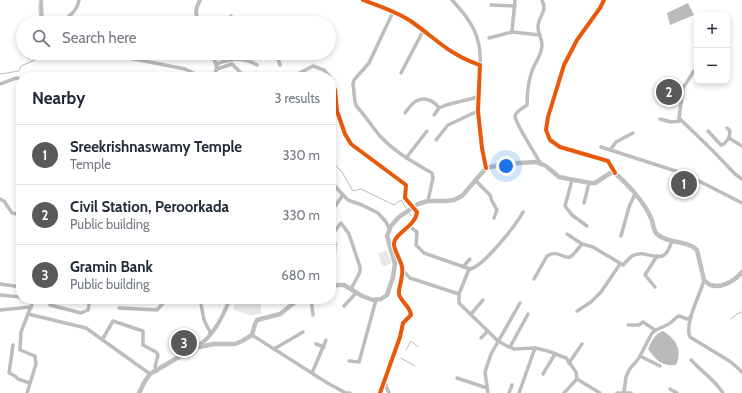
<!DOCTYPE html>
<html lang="en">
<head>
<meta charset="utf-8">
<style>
	body { margin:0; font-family:Cabin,sans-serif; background:#f6f6f7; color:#1f2937 }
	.controls { position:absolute; right:12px; top:12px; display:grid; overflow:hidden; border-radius:8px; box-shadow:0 2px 6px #0003 }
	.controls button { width:36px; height:36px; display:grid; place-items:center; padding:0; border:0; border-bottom:1px solid #e0e1e3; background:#fff; color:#1f2937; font:20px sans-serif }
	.you { position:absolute; left:506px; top:166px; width:14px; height:14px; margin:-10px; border:3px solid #fff; border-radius:50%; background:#1a73e8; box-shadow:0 0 0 6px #1a73e833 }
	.badge { display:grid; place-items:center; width:26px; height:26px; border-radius:50%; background:#595959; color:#fff; font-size:13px; font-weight:700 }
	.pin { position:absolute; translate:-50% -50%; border:2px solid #fff; box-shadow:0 1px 4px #0006 }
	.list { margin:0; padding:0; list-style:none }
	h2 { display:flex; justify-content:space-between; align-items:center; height:52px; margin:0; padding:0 16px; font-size:17px }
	h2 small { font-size:13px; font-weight:400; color:#747a83 }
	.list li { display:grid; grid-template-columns:26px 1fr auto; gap:12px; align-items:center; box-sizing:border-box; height:60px; padding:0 16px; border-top:1px solid #e0e1e3 }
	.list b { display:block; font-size:15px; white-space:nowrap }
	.list p { margin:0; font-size:13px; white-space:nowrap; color:#747a83 }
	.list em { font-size:13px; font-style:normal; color:#747a83 }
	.icon { flex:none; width:22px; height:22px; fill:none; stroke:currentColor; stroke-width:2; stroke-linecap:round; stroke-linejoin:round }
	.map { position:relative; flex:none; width:742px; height:393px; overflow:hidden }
	.search { position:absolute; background:#fff; box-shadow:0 2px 6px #0003; left:16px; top:16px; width:320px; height:44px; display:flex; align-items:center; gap:10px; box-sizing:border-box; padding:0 14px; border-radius:22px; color:#747a83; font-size:15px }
	.panel { position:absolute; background:#fff; box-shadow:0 2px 6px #0003; left:16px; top:72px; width:320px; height:232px; border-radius:16px }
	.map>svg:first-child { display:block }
</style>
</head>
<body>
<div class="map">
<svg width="742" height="393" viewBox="0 0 742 393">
	<rect width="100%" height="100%" fill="#fff"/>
	<g fill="#e8e8e8">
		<polygon points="386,250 392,263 383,267 378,254"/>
		<polygon points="236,299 261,299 261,314 249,315 233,309"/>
	</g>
	<g fill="#bababa">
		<polygon points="688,3 694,15 670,25 667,13"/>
		<path d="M663 331C676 339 683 350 676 365 662 367 655 359 648 349 652 341 654 334 663 331Z"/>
	</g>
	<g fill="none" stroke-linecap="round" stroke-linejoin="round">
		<g stroke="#bababa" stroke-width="1">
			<polyline points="39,4 39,12 42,23"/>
			<polyline points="0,74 19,71 21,66 37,59 43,53"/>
			<polyline points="331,161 342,172 353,191 361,189 394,205 401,200 406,208"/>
			<polyline points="409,213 411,216"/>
			<polyline points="731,319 737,314 742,312"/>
			<polyline points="406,350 411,341 418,347"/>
			<polyline points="401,358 415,366"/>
		</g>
		<g stroke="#bdbdbd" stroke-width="3.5">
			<polyline points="41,0 42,17 48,23"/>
			<path d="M363 0C379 6 398 12 412 22 435 38 451 56 480 65L478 111 482 148 486 168"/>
			<path d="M452 0C471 20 482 37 480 65"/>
			<polyline points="604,0 600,8 577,40 564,65 548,117 546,130 550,140 560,147 608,161 615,173"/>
			<polyline points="491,5 515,6"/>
			<path d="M393 12 369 63 354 80 353 84 355 102 357 107C366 116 373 129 382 138 396 153 415 163 432 173L433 178 428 201"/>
			<path d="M56 23C67 19 77 13 79 0"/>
			<polyline points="231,23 231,16"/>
			<polyline points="512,32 515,0"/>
			<polyline points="489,38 512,32 540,35"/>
			<polyline points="276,53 280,65"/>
			<polyline points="30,57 33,53"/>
			<polyline points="129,58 185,69 202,77"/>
			<path d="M217 64C230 58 244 57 257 65"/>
			<polyline points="217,69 232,64 245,77"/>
			<polyline points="694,71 683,88 679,118 712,150 735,174 742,179"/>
			<polyline points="401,73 423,31"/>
			<polyline points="296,77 296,75 313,66 324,70 330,77"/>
			<path d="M331 80 335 90 337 111 345 134 351 144 406 185 405 198 417 212C416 226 395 233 394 243 393 249 401 260 402 267 404 276 398 288 399 294 401 302 410 306 411 315L403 323 400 337 380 393"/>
			<polyline points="0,84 16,78 21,79"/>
			<path d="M405 113C408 109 412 103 416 101 425 96 434 101 439 108"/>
			<polyline points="19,114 21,111"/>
			<polyline points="434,115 439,108 446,105 478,97"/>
			<polyline points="660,119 671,122 680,121"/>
			<polyline points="727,128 730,131 729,138 742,146"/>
			<polyline points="708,131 721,145 724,144 729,138"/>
			<polyline points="436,140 448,125 478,111"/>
			<polyline points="601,147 685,174 742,203"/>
			<polyline points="610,150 616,142 633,133"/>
			<polyline points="406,158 427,131"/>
			<path d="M541 164C536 155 515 123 515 116 516 111 523 108 527 105 527 94 528 82 532 71 535 63 542 54 542 45 542 39 538 33 538 27 538 16 548 13 542 0"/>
			<polyline points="475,180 490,195 492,201 497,210 494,218"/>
			<polyline points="572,180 565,206 572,215 587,226"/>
			<polyline points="331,182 348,200 362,205 378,213 386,222 389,228"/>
			<polyline points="0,199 4,201 12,213 21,215"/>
			<polyline points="584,203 589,183"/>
			<polyline points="331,212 343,195"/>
			<path d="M409 226 417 232 416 245 424 253 470 269C483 267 516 225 523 212"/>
			<polyline points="567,234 582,244"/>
			<polyline points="331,236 341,223 349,234 360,267 360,272 351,289"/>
			<polyline points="621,236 629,207 635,194"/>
			<polyline points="331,238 335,244 334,259 331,259"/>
			<polyline points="463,267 470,259"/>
			<polyline points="469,269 459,294 459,303 498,341 507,346 514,349 535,348 548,351 566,358 576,372 577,379 600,393"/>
			<polyline points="403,271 410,278 459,294"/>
			<path d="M534 279 547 256C557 249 563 259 570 257 574 255 579 247 582 244L593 247 623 265C626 262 629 258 632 256 644 249 656 261 664 255 668 253 670 246 672 241"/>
			<path d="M704 280C700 295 684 324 690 337L731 362 742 372"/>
			<polyline points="0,284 21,287"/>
			<polyline points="655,287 645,275 657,256"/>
			<polyline points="0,295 21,297"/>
			<polyline points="200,299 204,320 211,334"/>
			<polyline points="311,299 313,315"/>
			<polyline points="50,305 81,313 88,310 90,299"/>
			<polyline points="344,306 356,293"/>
			<polyline points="119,308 157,310 163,303 174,299"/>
			<polyline points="0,310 31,307"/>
			<polyline points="577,311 591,302 601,292 620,264"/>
			<polyline points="28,314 34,299"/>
			<polyline points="471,314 483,300"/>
			<polyline points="628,325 639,325 643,322 655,330"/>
			<polyline points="252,335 329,384 346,393 350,393"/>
			<polyline points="481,338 488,331"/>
			<polyline points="102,340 113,321 143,331 143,345 156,352 158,355 155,367 157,371"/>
			<polyline points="316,344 324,347"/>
			<polyline points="13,345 9,373 15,376 18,379 30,383"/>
			<polyline points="510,347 528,314"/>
			<polyline points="274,349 303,332"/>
			<polyline points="640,356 660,366"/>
			<path d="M691 360C702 372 714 379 723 393"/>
			<polyline points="349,361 359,362 376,300"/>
			<polyline points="569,363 582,344"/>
			<polyline points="312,373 326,340"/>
			<polyline points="543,374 555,354"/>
			<polyline points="457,378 487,388"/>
			<polyline points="384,381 389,393"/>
			<polyline points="670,389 677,393"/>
			<polyline points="624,392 626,377 629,370 639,358 652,333 656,330 669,324 677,317 679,316 687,319 691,317"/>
			<polyline points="27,393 36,364 35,356 20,350 21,332 28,314 86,328 150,374"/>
			<polyline points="488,393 485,372 491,354 520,303"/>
			<polyline points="509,393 512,385"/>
			<polyline points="519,393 535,348"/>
			<polyline points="564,393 577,379"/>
			<polyline points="617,393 631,393"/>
		</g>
		<g stroke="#bdbdbd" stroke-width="4">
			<path d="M199 23C195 14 195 9 200 0"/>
			<polyline points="212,53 217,67 214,77"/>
			<path d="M197 347C214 335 222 318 230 299"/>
		</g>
		<g stroke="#bfbfbf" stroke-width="4.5">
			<path d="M331 289 337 285H344L362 296 373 300 381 299 387 295 393 277 395 264 387 236 391 226 399 217 418 204 428 201H446L454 200 462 196 486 168 505 164 536 162 546 166 559 177 590 183H595L612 172 615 173C629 186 643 200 651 218 654 224 652 230 658 235 669 244 688 240 697 250L704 280C715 293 734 282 742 272"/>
			<polyline points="139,393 145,381 150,374 194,348 214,344 235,344 242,341 252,335 255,324 257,320 280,314 299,299"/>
		</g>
		<g stroke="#fff" stroke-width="6">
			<g id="cycleway">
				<path d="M363 0C379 6 398 12 412 22 435 38 451 56 480 65L478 111 482 148 486 168"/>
				<polyline points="604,0 600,8 577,40 564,65 548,117 546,130 550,140 560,147 608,161 615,173"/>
				<path d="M331 80 335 90 337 111 345 134 351 144 406 185 405 198 417 212C416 226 395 233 394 243 393 249 401 260 402 267 404 276 398 288 399 294 401 302 410 306 411 315L403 323 400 337 380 393"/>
			</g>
		</g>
		<use href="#cycleway" stroke="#e8590c" stroke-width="4"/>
	</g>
</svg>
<div class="controls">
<button>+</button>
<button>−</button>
</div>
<div class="you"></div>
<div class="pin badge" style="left:684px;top:184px">1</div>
<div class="pin badge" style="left:669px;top:92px">2</div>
<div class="pin badge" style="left:184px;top:343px">3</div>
<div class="search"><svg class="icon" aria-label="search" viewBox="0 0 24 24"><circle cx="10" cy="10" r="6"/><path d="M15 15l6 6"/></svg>Search here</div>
<section class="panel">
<h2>Nearby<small>3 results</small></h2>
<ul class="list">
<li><span class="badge">1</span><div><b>Sreekrishnaswamy Temple</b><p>Temple</p></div><em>330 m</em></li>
<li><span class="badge">2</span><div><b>Civil Station, Peroorkada</b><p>Public building</p></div><em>330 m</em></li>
<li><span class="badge">3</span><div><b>Gramin Bank</b><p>Public building</p></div><em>680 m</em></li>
</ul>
</section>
</div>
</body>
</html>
